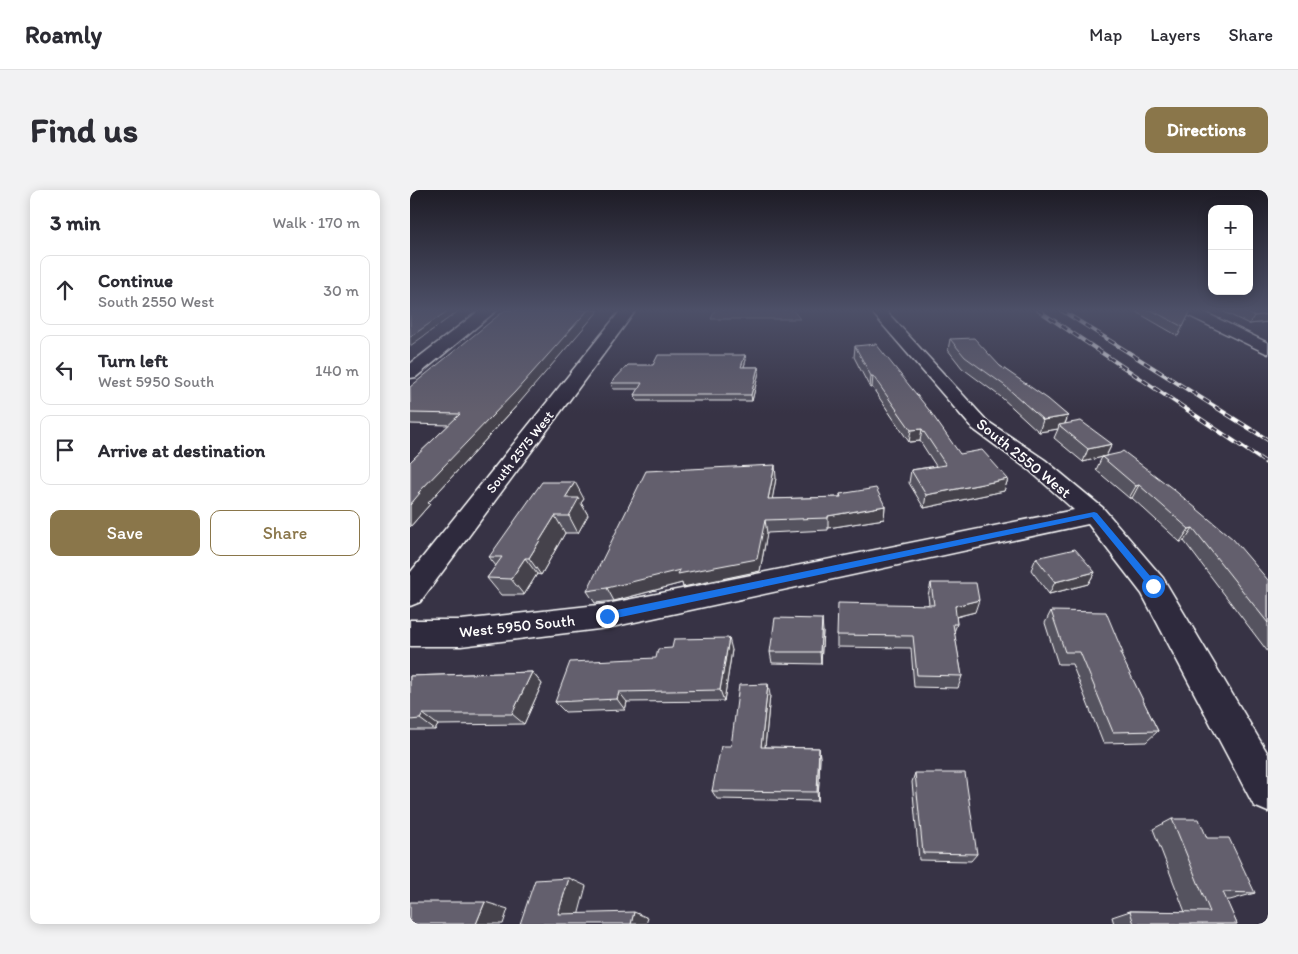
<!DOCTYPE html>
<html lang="en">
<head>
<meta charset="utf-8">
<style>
	body { margin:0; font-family:Itim,sans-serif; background:#f2f2f3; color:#2b2b33 }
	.controls { position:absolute; right:15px; top:15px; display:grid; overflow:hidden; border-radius:10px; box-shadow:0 2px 12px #0003 }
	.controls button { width:45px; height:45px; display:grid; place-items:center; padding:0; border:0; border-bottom:1px solid #e1e1e2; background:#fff; color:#2b2b33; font:25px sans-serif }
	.stop { position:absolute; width:15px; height:15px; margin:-11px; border:4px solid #1a73e8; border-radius:50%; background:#fff }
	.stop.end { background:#1a73e8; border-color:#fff; box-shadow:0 1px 5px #0008 }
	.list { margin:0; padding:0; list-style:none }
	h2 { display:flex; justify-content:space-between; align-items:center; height:65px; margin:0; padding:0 20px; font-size:21px }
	h2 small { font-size:16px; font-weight:400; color:#7c7c81 }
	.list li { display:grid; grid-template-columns:32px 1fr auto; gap:15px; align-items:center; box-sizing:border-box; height:70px; margin:0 10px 10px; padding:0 10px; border:1px solid #e1e1e2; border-radius:10px }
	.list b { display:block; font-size:19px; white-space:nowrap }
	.list p { margin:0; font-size:16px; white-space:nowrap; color:#7c7c81 }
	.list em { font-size:16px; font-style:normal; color:#7c7c81 }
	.actions { display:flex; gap:10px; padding:15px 20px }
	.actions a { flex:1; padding:11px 0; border:1px solid #8a764a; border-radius:10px; text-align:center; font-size:18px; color:#8a764a }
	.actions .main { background:#8a764a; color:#fff }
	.icon { flex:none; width:28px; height:28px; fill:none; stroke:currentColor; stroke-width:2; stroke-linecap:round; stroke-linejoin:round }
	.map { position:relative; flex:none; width:858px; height:734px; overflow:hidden; border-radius:10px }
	header { display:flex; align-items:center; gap:30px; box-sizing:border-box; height:70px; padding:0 25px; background:#fff; border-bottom:1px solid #e1e1e2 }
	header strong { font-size:24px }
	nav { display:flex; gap:28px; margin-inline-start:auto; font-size:18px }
	.intro { display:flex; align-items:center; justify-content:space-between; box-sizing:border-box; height:120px; padding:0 30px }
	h1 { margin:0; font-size:35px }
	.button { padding:12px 22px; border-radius:10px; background:#8a764a; color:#fff; font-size:18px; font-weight:700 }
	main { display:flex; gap:30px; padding:0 30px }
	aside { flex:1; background:#fff; border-radius:10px; box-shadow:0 2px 12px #0003 }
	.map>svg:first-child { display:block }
</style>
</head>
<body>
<header>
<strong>Roamly</strong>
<nav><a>Map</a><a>Layers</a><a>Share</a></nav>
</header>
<div class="intro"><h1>Find us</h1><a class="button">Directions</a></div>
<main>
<aside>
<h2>3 min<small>Walk · 170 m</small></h2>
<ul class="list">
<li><svg class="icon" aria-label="ahead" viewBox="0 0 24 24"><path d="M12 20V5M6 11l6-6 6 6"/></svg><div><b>Continue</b><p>South 2550 West</p></div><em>30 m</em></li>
<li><svg class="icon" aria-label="left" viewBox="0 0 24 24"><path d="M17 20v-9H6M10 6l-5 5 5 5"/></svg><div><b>Turn left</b><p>West 5950 South</p></div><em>140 m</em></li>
<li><svg class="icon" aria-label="arrive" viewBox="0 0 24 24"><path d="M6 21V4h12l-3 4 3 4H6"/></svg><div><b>Arrive at destination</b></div></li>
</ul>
<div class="actions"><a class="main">Save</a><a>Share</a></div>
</aside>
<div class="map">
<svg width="858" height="734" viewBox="0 0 858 734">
	<rect width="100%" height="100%" fill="#373345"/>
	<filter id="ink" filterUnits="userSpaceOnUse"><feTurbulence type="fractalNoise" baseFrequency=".02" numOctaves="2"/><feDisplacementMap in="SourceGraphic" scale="10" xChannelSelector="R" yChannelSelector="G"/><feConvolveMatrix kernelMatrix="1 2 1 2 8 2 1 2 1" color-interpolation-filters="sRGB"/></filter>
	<g filter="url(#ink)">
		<polygon fill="#514c5c" stroke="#a8a6ae" points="305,120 383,120 390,129 301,129"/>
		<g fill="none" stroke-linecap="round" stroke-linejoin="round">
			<g stroke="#fff" stroke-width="3">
				<g id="minor">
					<polygon points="70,120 87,120 6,187 0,188 0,174"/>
					<polygon points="211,120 226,120 10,412 0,416 0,383"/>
					<polygon points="460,120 475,120 577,231 635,270 693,318 753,388 858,564 858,622 844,616 732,404 678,334 197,438 51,456 0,456 0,430 51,430 197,414 664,320 619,280 563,239"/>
					<polygon points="771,120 790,120 858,153 858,164 773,123"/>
				</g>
			</g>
			<use href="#minor" fill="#2f2a3d" fill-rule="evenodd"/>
			<g stroke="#fff" stroke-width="4">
				<g id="rail">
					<polyline points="628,120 858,274"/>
					<polyline points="651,120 858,250"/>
				</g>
			</g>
			<use href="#rail" stroke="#2f2a3d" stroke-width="2.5" stroke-dasharray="7" stroke-linecap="butt"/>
		</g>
		<g fill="#55525e" stroke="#fff">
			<polygon points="723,120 781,120 768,146"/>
			<polygon points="810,120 858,120 858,132 839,134"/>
			<polygon points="540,149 590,176 658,226 655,234 702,254 696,266 673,272 644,248 648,239 629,242 591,207 552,178 538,160"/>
			<polygon points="445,156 550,264 598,289 594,301 514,318 499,293 501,280 526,276 510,251 499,252 462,197 460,198 444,167"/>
			<polygon points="335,165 336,170 334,177 348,177 349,182 342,211 227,211 225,205 229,199 203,199 201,193 243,175"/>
			<polygon points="0,197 110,212 18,313 20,314 0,337 0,272 39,235 0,234"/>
			<polygon points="692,267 858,390 858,462 774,351 770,352 722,308 719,308 686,280"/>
			<polygon points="366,288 362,309 430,307 430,304 475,316 474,329 418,338 418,340 357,343 350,381 273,397 272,393 204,411 185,413 177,401"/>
			<polygon points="174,309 171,313 178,325 168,343 155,343 131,385 127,384 114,405 91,405 77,388 86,376 79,367"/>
			<polygon points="626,368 685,382 678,394 639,404 621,380"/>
			<polygon points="521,393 565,422 546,427 547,434 544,442 552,486 548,498 504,497 501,458 427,457 427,445 519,414 518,405"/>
			<polygon points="641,421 713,463 711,466 748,541 736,552 693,553 662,474 648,474 635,433"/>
			<polygon points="413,441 411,474 362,473 360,462"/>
			<polygon points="322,460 314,511 217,512 215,520 155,522 145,512"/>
			<polygon points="122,482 132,494 114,534 28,535 25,540 0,540 0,486"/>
			<polygon points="360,505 355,557 409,558 410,568 408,611 307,609 302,601 321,556"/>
			<polygon points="505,583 567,664 561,671 509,670 502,592"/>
			<polygon points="762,629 797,648 845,703 820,710 816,710 827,734 704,734 702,727 720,721 775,722 743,639"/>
		</g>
		<g fill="#45424c" stroke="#fff">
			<polygon points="39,120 50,120 0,156 0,147"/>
			<polygon points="178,120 189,120 110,212 18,313 20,314 0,337 0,315 8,303"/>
			<polygon points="858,124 858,132 839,134 844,126"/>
			<polygon points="335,165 336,170 332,182 331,177"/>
			<polygon points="348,177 349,182 342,211 341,205"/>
			<polygon points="461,186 463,186 462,197 460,198"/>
			<polygon points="658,226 653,238 649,235 648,239 629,242 633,230"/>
			<polygon points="512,239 510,251 499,252 501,240"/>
			<polygon points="702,254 696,266 673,272 678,259"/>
			<polygon points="365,275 366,288 360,322 358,309"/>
			<polygon points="598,289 594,301 514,318 516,305"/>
			<polygon points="165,292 174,309 171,313 178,325 168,343 159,326 155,308"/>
			<polygon points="729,295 722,308 719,308 726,296"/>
			<polygon points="475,316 474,329 418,338 418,326"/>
			<polygon points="145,326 155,343 131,385 119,368"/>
			<polygon points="355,330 357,343 350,381 273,397 272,393 204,411 197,398"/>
			<polygon points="783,338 774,351 770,352 779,339"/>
			<polygon points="115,368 127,384 114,405 101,389"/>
			<polygon points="685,382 678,394 639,404 645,392"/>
			<polygon points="569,410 565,422 541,428 545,416"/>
			<polygon points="412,429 413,441 411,474 410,462"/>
			<polygon points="319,448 322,460 314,511 310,500"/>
			<polygon points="122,482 132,494 114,534 102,524"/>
			<polygon points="358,494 360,505 354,567 351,557"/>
			<polygon points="209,502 217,512 215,520 207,509"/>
			<polygon points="13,524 28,535 25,540 10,529"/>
			<polygon points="409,558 410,568 408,611 407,602"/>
			<polygon points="159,688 176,696 167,730 148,724"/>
			<polygon points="75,712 98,719 93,734 66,734"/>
			<polygon points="224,722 238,728 236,734 221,734"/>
		</g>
		<g fill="#635f6d" stroke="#fff">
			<polygon points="0,120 39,120 0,147"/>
			<polygon points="95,120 178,120 105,202 8,303 10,303 0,315 0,272 50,224 0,223 0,197"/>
			<polygon points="741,120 781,120 773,137"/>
			<polygon points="831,120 858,120 858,124 844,126"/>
			<polygon points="564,148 590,176 638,209 658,226 633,230 594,195 555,167 540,149"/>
			<polygon points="466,154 519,220 550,264 572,260 598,289 516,305 501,280 536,275 512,239 501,240 463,186 461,186 445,156"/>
			<polygon points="248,165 335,165 331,177 348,177 341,205 225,205 232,193 201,193 218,175 243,175"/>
			<polygon points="671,231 702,254 678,259 649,235"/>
			<polygon points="713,261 763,299 823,349 858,390 858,433 783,338 779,339 729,295 726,296 692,267 710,263"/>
			<polygon points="365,275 358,309 431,307 430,304 466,298 475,316 418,326 418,328 355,330 347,369 268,384 270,380 197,398 177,401 236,281"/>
			<polygon points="132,292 165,292 155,308 169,308 159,326 145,326 119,368 115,368 101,389 77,388 92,367 79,367"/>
			<polygon points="665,359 685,382 645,392 626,368"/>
			<polygon points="521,393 566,393 569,410 545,416 547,434 543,434 552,486 507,485 503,446 427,445 428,413 524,415"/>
			<polygon points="641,421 696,422 713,463 710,463 748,541 703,542 670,462 655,462"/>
			<polygon points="365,428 412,429 410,462 360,462"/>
			<polygon points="319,448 310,500 209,502 207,509 145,512 160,472 246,468 248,459 262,458 264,449"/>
			<polygon points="122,482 102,524 13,524 10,529 0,530 0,486"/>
			<polygon points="358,494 351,557 409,558 407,602 302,601 311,556 321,556 329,495"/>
			<polygon points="505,583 555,583 567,664 513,663"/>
			<polygon points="762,629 789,629 797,648 819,648 845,703 813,702 827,734 724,734 720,721 800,722"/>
			<polygon points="159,688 148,724 224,722 221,734 110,734 125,690"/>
			<polygon points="0,712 75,712 66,734 0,734"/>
		</g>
	</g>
	<linearGradient id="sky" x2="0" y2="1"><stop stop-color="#1e1c26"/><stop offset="0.54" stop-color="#4d5068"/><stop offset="1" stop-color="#4d5068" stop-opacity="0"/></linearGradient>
	<rect width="858" height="223" fill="url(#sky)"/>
	<polygon fill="#1a73e8" points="684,322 687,323 746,393 746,398 740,398 682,327 197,430 193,426 197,422"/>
	<g text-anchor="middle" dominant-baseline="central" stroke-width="4" stroke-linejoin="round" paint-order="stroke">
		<g font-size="14" fill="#fff" stroke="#2f2a3d">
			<text transform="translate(110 262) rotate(-52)">South 2575 West</text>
		</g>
		<g font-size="16" fill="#fff" stroke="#2f2a3d">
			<text transform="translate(614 268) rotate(39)">South 2550 West</text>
			<text transform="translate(107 436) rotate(-6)">West 5950 South</text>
		</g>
	</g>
</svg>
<div class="controls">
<button>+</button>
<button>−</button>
</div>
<div class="stop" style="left:743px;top:396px"></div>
<div class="stop end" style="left:197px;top:426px"></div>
</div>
</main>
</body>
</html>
